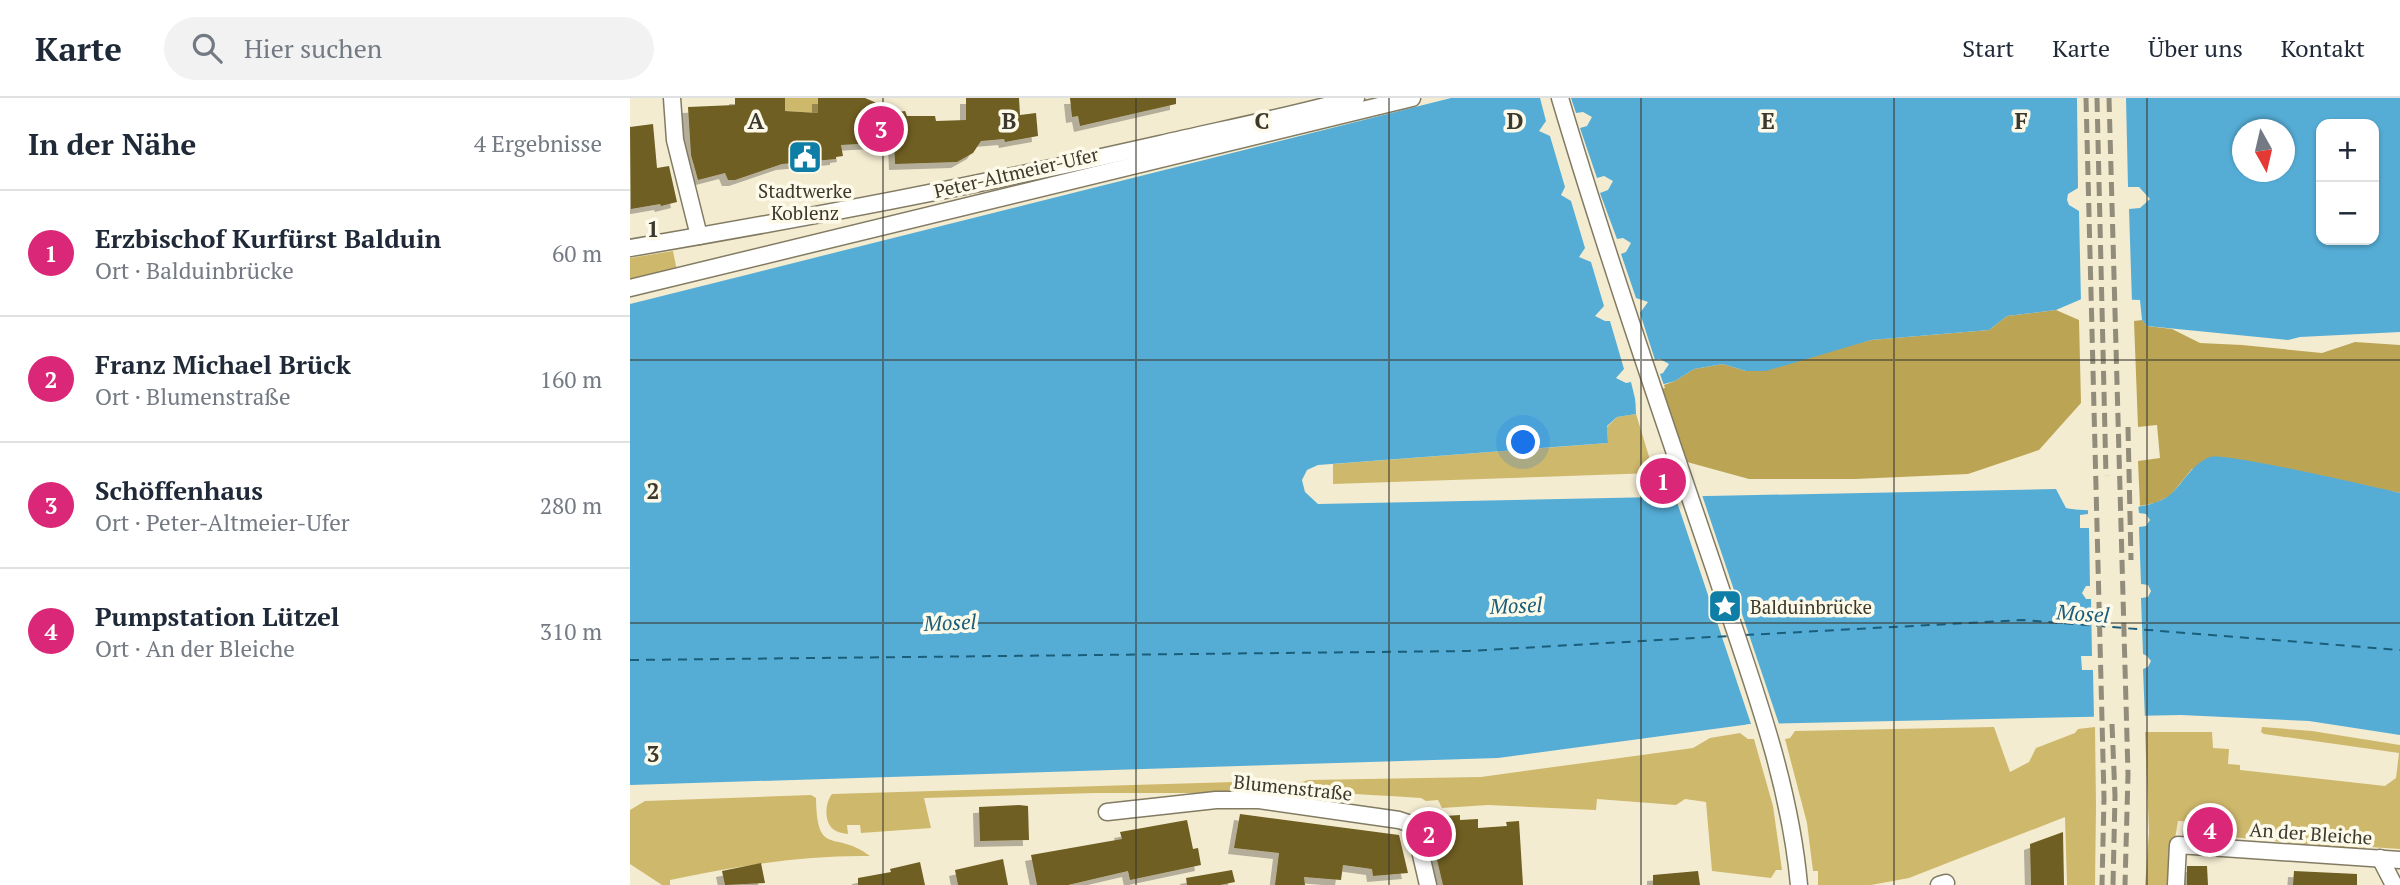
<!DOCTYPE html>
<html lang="de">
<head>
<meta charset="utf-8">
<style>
	body { margin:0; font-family:"PT Serif",serif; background:#f2f2f3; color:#1f2937 }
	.controls { position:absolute; right:21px; top:21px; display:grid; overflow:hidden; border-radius:14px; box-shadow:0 2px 5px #0004 }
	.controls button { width:63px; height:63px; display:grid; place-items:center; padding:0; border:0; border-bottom:2px solid #e0e1e3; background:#fff; color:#1f2937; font:35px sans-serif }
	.compass { position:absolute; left:1602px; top:21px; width:63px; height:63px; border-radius:50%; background:#fff; box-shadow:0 2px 5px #0004; rotate:172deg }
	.you { position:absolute; left:894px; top:345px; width:24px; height:24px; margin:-18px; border:5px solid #fff; border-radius:50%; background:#1a73e8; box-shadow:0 0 0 10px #1a73e833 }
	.badge { display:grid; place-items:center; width:46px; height:46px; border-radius:50%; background:#db2777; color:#fff; font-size:23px; font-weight:700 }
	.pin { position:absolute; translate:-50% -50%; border:4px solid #fff; box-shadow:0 2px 7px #0006 }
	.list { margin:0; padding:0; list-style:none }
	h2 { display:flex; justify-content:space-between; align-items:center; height:91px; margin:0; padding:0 28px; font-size:30px }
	h2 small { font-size:23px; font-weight:400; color:#747a83 }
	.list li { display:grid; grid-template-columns:46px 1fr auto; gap:21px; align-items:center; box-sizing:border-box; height:126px; padding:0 28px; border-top:2px solid #e0e1e3 }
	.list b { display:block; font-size:26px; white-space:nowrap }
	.list p { margin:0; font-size:23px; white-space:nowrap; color:#747a83 }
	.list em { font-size:23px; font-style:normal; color:#747a83 }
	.icon { flex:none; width:38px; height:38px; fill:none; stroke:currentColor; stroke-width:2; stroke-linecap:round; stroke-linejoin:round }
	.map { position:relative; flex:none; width:1770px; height:787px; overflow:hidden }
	header { display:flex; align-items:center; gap:42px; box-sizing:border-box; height:98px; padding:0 35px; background:#fff; border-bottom:2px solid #e0e1e3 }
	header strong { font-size:33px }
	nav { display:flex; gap:38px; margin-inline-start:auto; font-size:24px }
	.search { width:490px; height:63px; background:#f2f2f3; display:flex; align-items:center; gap:18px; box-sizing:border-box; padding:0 24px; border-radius:38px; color:#747a83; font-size:26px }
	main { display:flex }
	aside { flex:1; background:#fff }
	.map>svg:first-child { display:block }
</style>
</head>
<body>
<header>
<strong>Karte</strong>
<div class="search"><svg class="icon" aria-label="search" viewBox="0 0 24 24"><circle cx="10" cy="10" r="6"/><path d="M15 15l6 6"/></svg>Hier suchen</div>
<nav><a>Start</a><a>Karte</a><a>Über uns</a><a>Kontakt</a></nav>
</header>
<main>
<aside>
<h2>In der Nähe<small>4 Ergebnisse</small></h2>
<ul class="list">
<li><span class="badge">1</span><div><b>Erzbischof Kurfürst Balduin</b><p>Ort · Balduinbrücke</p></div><em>60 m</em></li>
<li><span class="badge">2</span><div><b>Franz Michael Brück</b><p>Ort · Blumenstraße</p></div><em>160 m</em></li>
<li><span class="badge">3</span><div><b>Schöffenhaus</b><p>Ort · Peter-Altmeier-Ufer</p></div><em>280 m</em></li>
<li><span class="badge">4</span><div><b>Pumpstation Lützel</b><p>Ort · An der Bleiche</p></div><em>310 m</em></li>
</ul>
</aside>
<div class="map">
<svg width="1770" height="787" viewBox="0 0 1770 787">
	<defs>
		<filter id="shadow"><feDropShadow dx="-6" dy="6" stdDeviation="0" flood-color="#0004"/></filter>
	</defs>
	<rect width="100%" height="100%" fill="#f4ecd1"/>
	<g fill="#ceb86c">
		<polygon points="155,0 188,0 188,15 155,13"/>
		<polygon points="43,153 47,173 0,185 0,160"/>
		<polygon points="1006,316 1024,375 703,386 703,366 978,345 977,329 987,319"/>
		<polygon points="1364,629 1380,674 1399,664 1406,650 1445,635 1448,631 1465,629 1466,708 1465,787 1437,787 1435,719 1279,780 1241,787 1188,787 1188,773 1183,773 1177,725 1155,641 1160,640 1165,633"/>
		<polygon points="1632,629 1682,633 1770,647 1770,751 1740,749 1728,751 1601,739 1602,726 1548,723 1537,787 1515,787 1519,734 1515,634 1582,634 1583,650 1599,651 1598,666 1610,667 1610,672 1755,688 1766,680 1769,655 1634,636 1631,634"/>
		<path d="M1110 635 1118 641H1124L1143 708 1152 772H1146L1141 780 1082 773 1076 704 1055 701 1046 707 967 701 966 712 858 707 812 710 808 702 796 703 791 700C750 697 709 696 668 691L667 689 669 685 678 682 851 679 1063 650 1080 640Z"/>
		<path d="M637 683 654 695 699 704 630 695H465L294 700 301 730 231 735 230 727H217L218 736C214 735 210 735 206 733 194 728 194 706 202 696Z"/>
		<path d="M181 697 186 700C187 761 205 731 240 758 173 757 106 768 40 782V787H32L0 766V712L15 703Z"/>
	</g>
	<g fill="#bba555">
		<polygon points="1426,212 1449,222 1451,305 1409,352 1338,376 1225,381 1119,381 1057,364 1031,288 1045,283 1064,271 1093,266 1116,273 1241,242 1359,232 1377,218"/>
		<polygon points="1512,222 1517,228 1542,231 1570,245 1612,247 1692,255 1725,244 1770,247 1770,395 1610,362 1562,371 1540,398 1525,405 1510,408 1508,363 1530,360 1527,327 1508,329 1504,223"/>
	</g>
	<path fill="#55add6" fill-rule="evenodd" d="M821 0H1770V234L1670 239 1658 242 1517 228 1512 222 1510 202 1454 200 1426 212 1377 218 1359 232 1241 242 1136 273H1116L1093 266 1064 271 1045 283 1005 294 1006 316 987 319 977 328 978 345 688 367 677 372 672 382 675 394 688 406 1426 391 1436 410C1460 415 1523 413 1541 396 1554 384 1562 366 1580 359 1595 354 1743 389 1770 395V637L1679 623 1551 617 1121 626 868 660 0 687V206ZM1691 26H1744V142H1691ZM1612 32H1654V74H1612Z"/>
	<g fill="#f4ecd1">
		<polygon points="910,0 941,0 946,15 953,14 962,19 957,28 950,30 967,80 974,78 983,83 978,92 970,95 987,141 993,140 1001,145 996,154 991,156 1006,200 1018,204 1010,215 1025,262 1030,261 1039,266 1033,275 1030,276 1035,290 1008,296 1009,317 1001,284 996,285 986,280 994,271 980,223 975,223 965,218 974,208 961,164 949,159 955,150 941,103 931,97 935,89 920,38 909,33 916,23"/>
		<polygon points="1447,0 1496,0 1498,89 1509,89 1520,101 1510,110 1499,111 1502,205 1451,204 1449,113 1439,107 1437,102 1438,96 1448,90"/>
		<polygon points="1071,394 1149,626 1158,626 1162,630 1113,630 1115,627 1121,626 1044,395"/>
		<polygon points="1508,405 1509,415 1516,416 1520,422 1516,428 1509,429 1511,486 1518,487 1521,493 1518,499 1511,500 1513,556 1517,558 1521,563 1518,569 1513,571 1515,622 1464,622 1463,572 1452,572 1451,558 1462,558 1461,501 1456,501 1452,495 1456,488 1460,488 1459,430 1450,430 1450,417 1458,416 1458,409"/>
	</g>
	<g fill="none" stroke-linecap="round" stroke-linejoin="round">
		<g stroke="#1a5e7b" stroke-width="2" stroke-dasharray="9 7" stroke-linecap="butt">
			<polyline points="1115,537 1393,522 1770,552"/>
			<polyline points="0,562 838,553 1099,538"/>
		</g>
	</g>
	<g fill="#6f5e21" filter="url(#shadow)">
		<polygon points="105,0 155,0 155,13 188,15 188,0 235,0 268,14 275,13 277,18 305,18 306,23 336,22 336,0 389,0 390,17 406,15 408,38 375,44 374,41 351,43 343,55 327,64 265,66 264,44 211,47 213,58 206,59 206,61 152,66 105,82 98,82 95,75 68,82 61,57 58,9 105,7"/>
		<polygon points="440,0 546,0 546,6 450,28 448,18 442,19"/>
		<polygon points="23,26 27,70 39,68 47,104 31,108 30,106 1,111 0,29"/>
		<polygon points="389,707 398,708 399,742 350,743 349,709"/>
		<polygon points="610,716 769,737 778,775 743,778 742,771 713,767 711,782 674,779 675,787 645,787 649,755 604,750"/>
		<polygon points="830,717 830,722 848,721 848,730 877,728 876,724 889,723 893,787 813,787 798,724 815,722 815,718"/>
		<polygon points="557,722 563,751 568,750 571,767 500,782 498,773 438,787 407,787 401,757 492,741 490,734"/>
		<polygon points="1559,724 1602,726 1601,739 1558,737"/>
		<polygon points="1433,734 1434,787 1401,787 1400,746"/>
		<polygon points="373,761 378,787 328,787 325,772"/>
		<polygon points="290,764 295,787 228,787 228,780 261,774 260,771"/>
		<polygon points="131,765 135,785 95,787 92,773"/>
		<polygon points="1557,768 1577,768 1578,787 1557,787"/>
		<polygon points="602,772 605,784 590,787 557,787 556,780"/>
		<polygon points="1068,773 1070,787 1023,787 1023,777"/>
		<polygon points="1664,773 1727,776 1727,787 1663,787"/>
	</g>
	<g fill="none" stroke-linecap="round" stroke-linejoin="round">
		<g stroke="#827b63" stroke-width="19">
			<g id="minor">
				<polyline points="42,0 45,42 69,138"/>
				<path d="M930 0C977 158 1031 314 1084 470 1118 574 1159 677 1169 787"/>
				<path d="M0 150C177 120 354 86 530 46 595 31 661 18 726 0"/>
				<polyline points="0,190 782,0"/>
				<polyline points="477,714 586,702 629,702 769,722 781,726 785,731 798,787"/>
				<polyline points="1750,760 1764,787"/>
				<polyline points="1309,787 1316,785"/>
				<polyline points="1546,787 1548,747 1770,762"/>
			</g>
		</g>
		<use href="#minor" stroke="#fff" stroke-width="16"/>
		<g stroke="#928c7a" stroke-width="5" stroke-dasharray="14 7" stroke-linecap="butt">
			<polyline points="1456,0 1474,700 1472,787"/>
			<polyline points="1467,0 1476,378"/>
			<polyline points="1479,0 1498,676 1495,787"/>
			<polyline points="1498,329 1501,462"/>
			<polyline points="1482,626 1485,698 1483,787"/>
		</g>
	</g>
	<path fill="none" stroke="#3b382e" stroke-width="2" stroke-opacity="0.55" d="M253 0V787M506 0V787M759 0V787M1011 0V787M1264 0V787M1517 0V787M0 262H1770M0 525H1770"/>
	<defs>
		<g id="civic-square" transform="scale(1.75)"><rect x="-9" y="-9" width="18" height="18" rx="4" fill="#0f7ea6" stroke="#fefae9"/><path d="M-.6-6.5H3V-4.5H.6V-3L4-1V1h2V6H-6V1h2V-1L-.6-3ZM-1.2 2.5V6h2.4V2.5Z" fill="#fff"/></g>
		<g id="sight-square" transform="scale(1.75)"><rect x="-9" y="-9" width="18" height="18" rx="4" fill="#0f7ea6" stroke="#fefae9"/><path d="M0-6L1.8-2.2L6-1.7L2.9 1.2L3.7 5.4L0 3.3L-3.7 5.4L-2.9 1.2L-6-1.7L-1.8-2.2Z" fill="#fff"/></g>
	</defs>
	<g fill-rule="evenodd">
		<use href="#civic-square" x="175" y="59"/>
		<use href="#sight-square" x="1095" y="508"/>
	</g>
	<g text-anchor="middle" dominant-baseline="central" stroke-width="7" stroke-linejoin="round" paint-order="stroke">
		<g font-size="19" fill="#3b382e" stroke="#fefae9">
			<text transform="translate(386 74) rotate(-13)">Peter-Altmeier-Ufer</text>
			<text transform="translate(663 689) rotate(6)">Blumenstraße</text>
			<text transform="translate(1681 735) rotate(4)">An der Bleiche</text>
		</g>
		<g font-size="19" fill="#3b382e" stroke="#fefae9">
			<text x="175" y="92">Stadtwerke<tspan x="175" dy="22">Koblenz</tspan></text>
			<text x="1120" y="508" text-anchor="start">Balduinbrücke</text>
		</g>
		<g font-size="21" font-style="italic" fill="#1a5e7b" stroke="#fefae9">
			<text transform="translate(886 507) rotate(-2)">Mosel</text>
			<text transform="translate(1453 515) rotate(4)">Mosel</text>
			<text transform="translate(320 524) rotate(-2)">Mosel</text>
		</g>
	</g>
	<g font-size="23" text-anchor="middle" font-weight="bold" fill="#3b382e" stroke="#fefae9" stroke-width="7" stroke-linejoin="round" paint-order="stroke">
		<text x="126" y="31">A</text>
		<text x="379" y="31">B</text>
		<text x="632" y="31">C</text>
		<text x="885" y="31">D</text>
		<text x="1138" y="31">E</text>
		<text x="1391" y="31">F</text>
		<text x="23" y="139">1</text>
		<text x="23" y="401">2</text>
		<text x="23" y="664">3</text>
	</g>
</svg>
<div class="controls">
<button>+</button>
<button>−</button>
</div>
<svg class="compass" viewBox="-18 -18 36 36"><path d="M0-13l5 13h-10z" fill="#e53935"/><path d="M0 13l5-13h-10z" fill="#747a83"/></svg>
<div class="you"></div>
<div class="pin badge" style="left:1033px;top:383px">1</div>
<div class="pin badge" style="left:799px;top:736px">2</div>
<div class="pin badge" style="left:251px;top:31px">3</div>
<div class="pin badge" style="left:1580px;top:732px">4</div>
</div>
</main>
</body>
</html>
